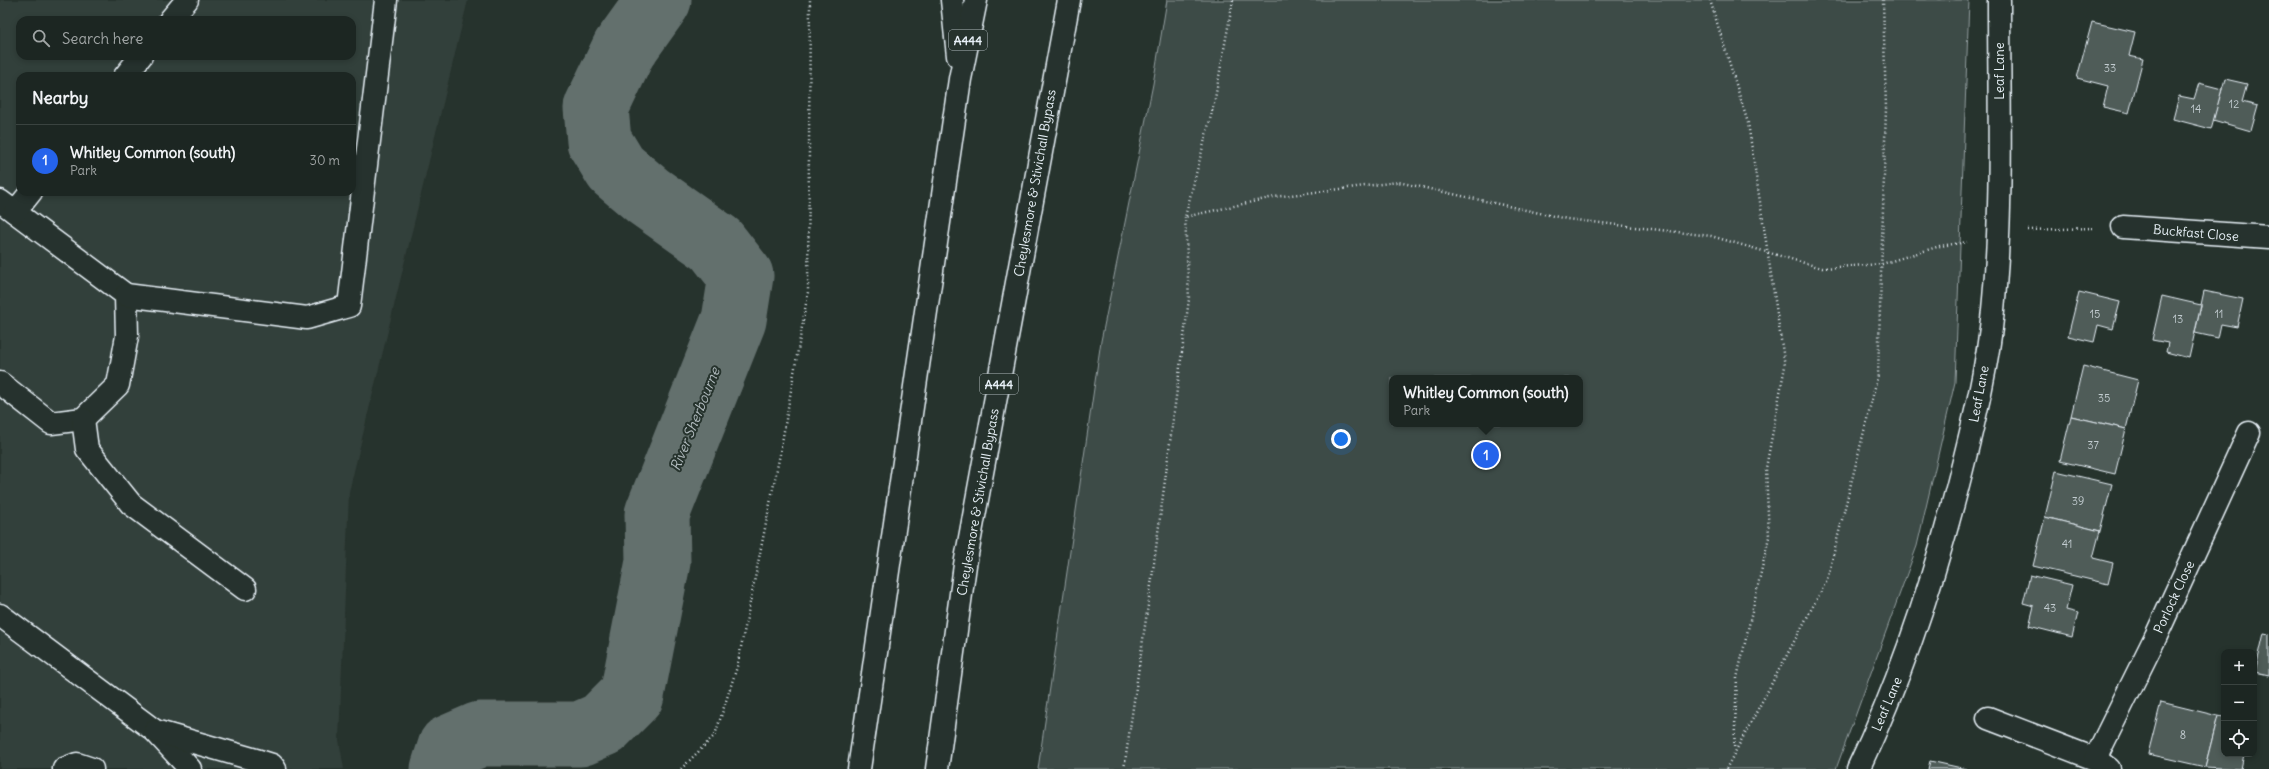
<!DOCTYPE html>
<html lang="en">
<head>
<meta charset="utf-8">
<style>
	body { margin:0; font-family:Delius,sans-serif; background:#29322f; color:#f1f3f6 }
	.controls { position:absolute; right:12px; bottom:12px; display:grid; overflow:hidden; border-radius:8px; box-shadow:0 2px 6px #0003 }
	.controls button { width:36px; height:36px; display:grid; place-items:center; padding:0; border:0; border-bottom:1px solid #3a4340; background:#1c2622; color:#f1f3f6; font:20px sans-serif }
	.you { position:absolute; left:1341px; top:439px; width:14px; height:14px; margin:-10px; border:3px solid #fff; border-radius:50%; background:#1a73e8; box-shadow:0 0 0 6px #1a73e833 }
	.badge { display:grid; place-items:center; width:26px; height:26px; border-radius:50%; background:#2563eb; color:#fff; font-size:13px; font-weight:700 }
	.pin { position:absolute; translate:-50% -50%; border:2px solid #fff; box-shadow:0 1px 4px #0006 }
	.popup { position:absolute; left:1389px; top:375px; width:194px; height:52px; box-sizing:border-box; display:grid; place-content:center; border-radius:8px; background:#1c2622; filter:drop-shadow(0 1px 3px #0005); font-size:13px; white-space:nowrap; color:#a0a5a5 }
	.popup b { font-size:15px; color:#f1f3f6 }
	.popup::after { content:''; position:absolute; left:50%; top:100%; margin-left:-8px; border:8px solid transparent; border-top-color:#1c2622 }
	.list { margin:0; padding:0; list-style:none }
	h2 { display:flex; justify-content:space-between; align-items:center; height:52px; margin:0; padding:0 16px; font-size:17px }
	h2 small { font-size:13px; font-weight:400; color:#a0a5a5 }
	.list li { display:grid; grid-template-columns:26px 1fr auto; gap:12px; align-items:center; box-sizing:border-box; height:72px; padding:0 16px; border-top:1px solid #3a4340 }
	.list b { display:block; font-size:15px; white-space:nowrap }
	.list p { margin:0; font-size:13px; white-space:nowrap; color:#a0a5a5 }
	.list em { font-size:13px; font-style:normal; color:#a0a5a5 }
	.icon { flex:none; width:22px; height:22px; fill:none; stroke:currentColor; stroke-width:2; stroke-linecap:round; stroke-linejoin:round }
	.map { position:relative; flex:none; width:2269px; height:769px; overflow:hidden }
	.search { position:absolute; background:#1c2622; box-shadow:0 2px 6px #0003; left:16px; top:16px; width:340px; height:44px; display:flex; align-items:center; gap:10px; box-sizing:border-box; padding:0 14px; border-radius:12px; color:#a0a5a5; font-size:15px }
	.panel { position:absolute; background:#1c2622; box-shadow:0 2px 6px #0003; left:16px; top:72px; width:340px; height:124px; border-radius:12px }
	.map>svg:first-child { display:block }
</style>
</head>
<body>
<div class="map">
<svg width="2269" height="769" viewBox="0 0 2269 769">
	<rect width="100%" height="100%" fill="#26332d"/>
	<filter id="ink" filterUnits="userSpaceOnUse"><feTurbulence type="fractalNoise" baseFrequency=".025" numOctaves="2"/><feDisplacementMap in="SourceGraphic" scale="8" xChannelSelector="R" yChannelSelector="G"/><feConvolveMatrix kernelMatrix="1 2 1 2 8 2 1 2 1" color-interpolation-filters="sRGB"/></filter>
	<g filter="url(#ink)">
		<path fill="#333f3a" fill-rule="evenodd" d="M0 0H468L349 492 339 740 344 769H0ZM20 20H352V56H20ZM20 76H352V192H20Z"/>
		<path fill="#3e4b47" stroke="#939ea0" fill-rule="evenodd" d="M1167 0H1969L1955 382 1917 546 1836 769H1038L1101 341 1153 84ZM1392 378H1580V424H1392Z"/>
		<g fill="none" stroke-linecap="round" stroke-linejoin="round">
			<polyline stroke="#636f6d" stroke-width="65" points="443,769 450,747 480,734 580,734 603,724 632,695 658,562 657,514 734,320 741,276 716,244 648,196 616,169 599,141 596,108 624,49 659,0"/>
		</g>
		<g fill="#505c59" stroke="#e8f1f8">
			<polygon points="2092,22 2135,32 2129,56 2143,59 2129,113 2103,107 2108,86 2077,78"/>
			<polygon points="2225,79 2247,84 2242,102 2258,106 2251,131 2213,120"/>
			<polygon points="2199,83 2222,89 2211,129 2173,119 2179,96 2194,99"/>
			<polygon points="2204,291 2243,299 2237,327 2221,324 2218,338 2195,333"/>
			<polygon points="2079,292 2120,302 2113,329 2098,325 2094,342 2068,336"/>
			<polygon points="2162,296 2201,305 2189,358 2166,352 2168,343 2152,340"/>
			<polygon points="2083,366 2138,380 2126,429 2071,416"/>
			<polygon points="2071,416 2126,429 2115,474 2060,461"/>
			<polygon points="2056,471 2112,484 2100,531 2045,517"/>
			<polygon points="2045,517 2100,531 2093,558 2113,563 2108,584 2033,566"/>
			<polygon points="2030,575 2072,585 2066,610 2078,613 2072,637 2029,626 2034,606 2023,603"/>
			<polygon points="2264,633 2269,634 2269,675 2255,672"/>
			<polygon points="2161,702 2218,716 2205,767 2148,754"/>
			<polygon points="2218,716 2224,717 2224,754 2244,754 2241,769 2205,767"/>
			<polygon points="1930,761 1966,769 1928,769"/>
		</g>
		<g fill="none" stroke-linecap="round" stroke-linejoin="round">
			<g stroke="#e8f1f8" stroke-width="25">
				<g id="minor">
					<polyline points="170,20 187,0"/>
					<polyline points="125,76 141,56"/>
					<polyline points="0,201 126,295 127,336 118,385 83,419 51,423 0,383"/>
					<polyline points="15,212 31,192"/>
					<polyline points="2123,227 2269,237"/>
					<polyline points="126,295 307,318 349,306 386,0"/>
					<polyline points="83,419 87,449 131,504 245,589"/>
					<polyline points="0,615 155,731 190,769"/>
					<polyline points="1988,718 2095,759 2109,769"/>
					<polyline points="155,731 256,760 272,765 275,769"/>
					<polyline points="2095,759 2156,636 2249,433"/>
					<polyline points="64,769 77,764 92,769"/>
					<path d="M1858 769C1904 673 1936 573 1962 469 1975 417 1988 364 1993 310 2003 207 1999 103 1999 0"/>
				</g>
			</g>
			<g stroke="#e8f1f8" stroke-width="25">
				<g id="highway">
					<polyline points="952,0 958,56"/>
					<polyline points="859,769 960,79 976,0"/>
					<polyline points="937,769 965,565 1069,0"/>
				</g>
			</g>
			<g stroke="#e8f1f8" stroke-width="2.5" stroke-dasharray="1 3" stroke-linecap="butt">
				<polyline points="1233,0 1214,104 1185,217 1274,197 1398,182 1567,219 1711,236 1822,268 1882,264 1940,246 1967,242"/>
				<polyline points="1710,0 1748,123 1785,366 1766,468 1769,537 1737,678 1734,750"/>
				<polyline points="2028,230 2093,228"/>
				<polyline points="681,769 715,735 737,667 780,454 808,292 810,0"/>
				<polyline points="1124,769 1152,578 1189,299 1185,217"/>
				<polyline points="1726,769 1827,580 1878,375 1886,108 1883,0"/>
			</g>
			<use href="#minor" stroke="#26332d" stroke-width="22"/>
			<use href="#highway" stroke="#26332d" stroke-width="22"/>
		</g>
	</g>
	<g text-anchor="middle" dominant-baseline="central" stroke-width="4" stroke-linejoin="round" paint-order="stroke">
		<g font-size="11" fill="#c2ccd0">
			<text x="2110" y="68">33</text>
			<text x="2234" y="104">12</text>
			<text x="2196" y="109">14</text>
			<text x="2095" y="314">15</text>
			<text x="2219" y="314">11</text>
			<text x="2178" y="319">13</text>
			<text x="2104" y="398">35</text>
			<text x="2093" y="445">37</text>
			<text x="2078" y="501">39</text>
			<text x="2067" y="544">41</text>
			<text x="2050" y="608">43</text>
			<text x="2183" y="735">8</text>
		</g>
		<g fill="#26332d" stroke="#aeb8bb" stroke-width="1">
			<rect x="949" y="30" width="38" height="20" rx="3"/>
			<rect x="980" y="374" width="38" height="20" rx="3"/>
		</g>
		<g font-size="12" font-weight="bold" fill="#e8f1f8">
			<text x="968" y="40">A444</text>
			<text x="999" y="384">A444</text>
		</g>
		<g font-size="13" fill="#e8f1f8" stroke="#26332d">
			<text transform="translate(1999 71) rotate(-90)">Leaf Lane</text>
			<text transform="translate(1035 183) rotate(-80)">Cheylesmore &amp; Stivichall Bypass</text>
			<text transform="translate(2196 233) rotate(5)">Buckfast Close</text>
			<text transform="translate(1979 394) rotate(-79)">Leaf Lane</text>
			<text transform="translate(978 502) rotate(-80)">Cheylesmore &amp; Stivichall Bypass</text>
			<text transform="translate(2174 597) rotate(-65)">Porlock Close</text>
			<text transform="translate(1887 704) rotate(-67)">Leaf Lane</text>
		</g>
		<g font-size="14" font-style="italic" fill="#b3bdc0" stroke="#26332d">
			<text transform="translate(695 419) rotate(-68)">River Sherbourne</text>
		</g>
	</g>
</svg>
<div class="controls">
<button>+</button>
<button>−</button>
<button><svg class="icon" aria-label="locate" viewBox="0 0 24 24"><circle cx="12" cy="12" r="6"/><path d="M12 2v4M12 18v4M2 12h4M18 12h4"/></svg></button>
</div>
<div class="you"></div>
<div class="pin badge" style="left:1486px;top:455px">1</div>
<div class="popup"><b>Whitley Common (south)</b>Park</div>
<div class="search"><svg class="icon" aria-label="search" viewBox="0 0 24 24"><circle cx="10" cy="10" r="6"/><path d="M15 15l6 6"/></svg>Search here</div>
<section class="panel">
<h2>Nearby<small></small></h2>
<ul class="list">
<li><span class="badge">1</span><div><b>Whitley Common (south)</b><p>Park</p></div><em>30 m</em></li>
</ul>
</section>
</div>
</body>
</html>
